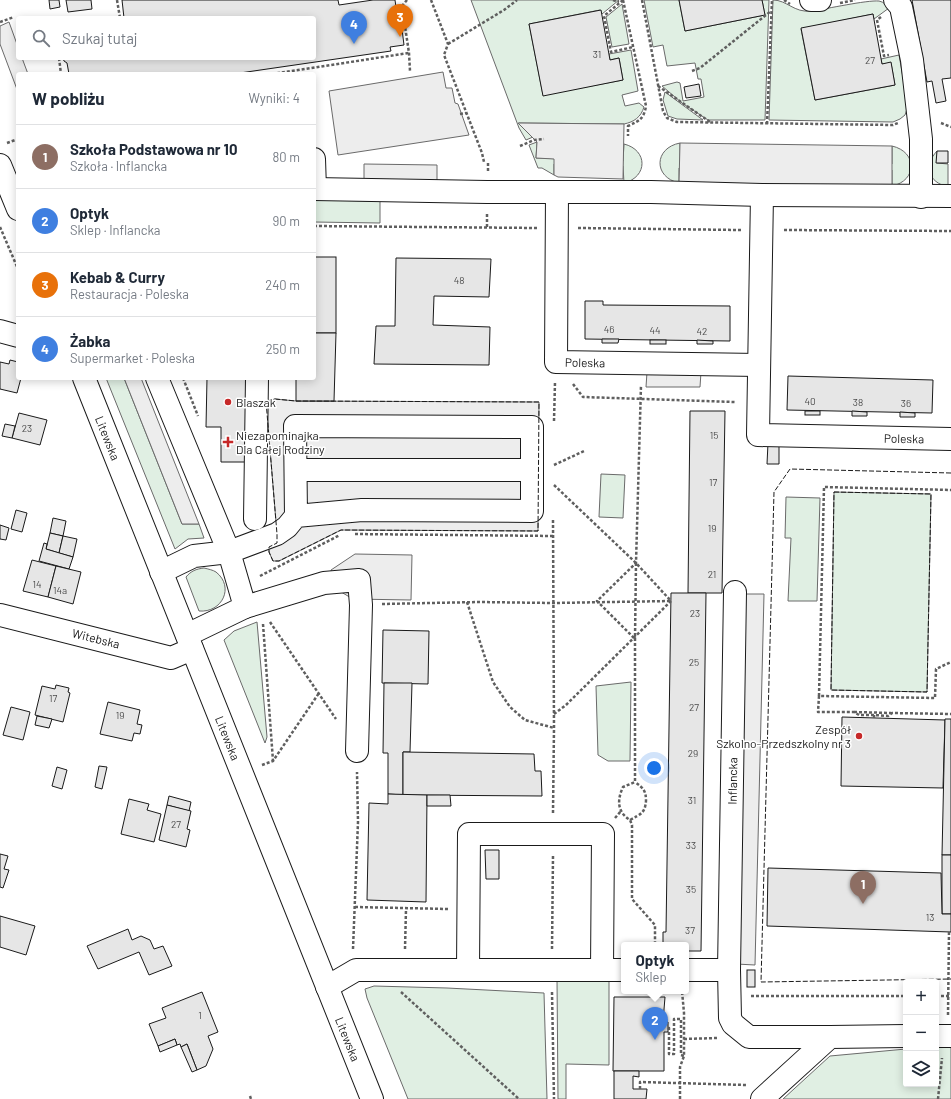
<!DOCTYPE html>
<html lang="pl">
<head>
<meta charset="utf-8">
<style>
	body { margin:0; font-family:Barlow,sans-serif; background:#f6f6f7; color:#1f2937 }
	.controls { position:absolute; right:12px; bottom:12px; display:grid; overflow:hidden; border-radius:4px; box-shadow:0 2px 10px #0003 }
	.controls button { width:36px; height:36px; display:grid; place-items:center; padding:0; border:0; border-bottom:1px solid #e0e1e3; background:#fff; color:#1f2937; font:20px sans-serif }
	.you { position:absolute; left:654px; top:768px; width:14px; height:14px; margin:-10px; border:3px solid #fff; border-radius:50%; background:#1a73e8; box-shadow:0 0 0 6px #1a73e833 }
	.badge { display:grid; place-items:center; width:26px; height:26px; border-radius:50%; background:#ea580c; color:#fff; font-size:13px; font-weight:700 }
	.pin { position:absolute; translate:-50% -33px; filter:drop-shadow(0 1px 2px #0008) }
	.pin::after { content:''; position:absolute; top:21px; width:14px; height:12px; background:inherit; clip-path:polygon(0 0,100% 0,50% 100%) }
	.popup { position:absolute; left:621px; top:942px; width:68px; height:52px; box-sizing:border-box; display:grid; place-content:center; border-radius:4px; background:#fff; filter:drop-shadow(0 1px 3px #0005); font-size:13px; white-space:nowrap; color:#747a83 }
	.popup b { font-size:15px; color:#1f2937 }
	.popup::after { content:''; position:absolute; left:50%; top:100%; margin-left:-8px; border:8px solid transparent; border-top-color:#fff }
	.list { margin:0; padding:0; list-style:none }
	h2 { display:flex; justify-content:space-between; align-items:center; height:52px; margin:0; padding:0 16px; font-size:17px }
	h2 small { font-size:13px; font-weight:400; color:#747a83 }
	.list li { display:grid; grid-template-columns:26px 1fr auto; gap:12px; align-items:center; box-sizing:border-box; height:64px; padding:0 16px; border-top:1px solid #e0e1e3 }
	.list b { display:block; font-size:15px; white-space:nowrap }
	.list p { margin:0; font-size:13px; white-space:nowrap; color:#747a83 }
	.list em { font-size:13px; font-style:normal; color:#747a83 }
	.icon { flex:none; width:22px; height:22px; fill:none; stroke:currentColor; stroke-width:2; stroke-linecap:round; stroke-linejoin:round }
	.map { position:relative; flex:none; width:951px; height:1099px; overflow:hidden }
	.search { position:absolute; background:#fff; box-shadow:0 2px 10px #0003; left:16px; top:16px; width:300px; height:44px; display:flex; align-items:center; gap:10px; box-sizing:border-box; padding:0 14px; border-radius:4px; color:#747a83; font-size:15px }
	.panel { position:absolute; background:#fff; box-shadow:0 2px 10px #0003; left:16px; top:72px; width:300px; height:308px; border-radius:4px }
	.map>svg:first-child { display:block }
</style>
</head>
<body>
<div class="map">
<svg width="951" height="1099" viewBox="0 0 951 1099">
	<rect width="100%" height="100%" fill="#fff"/>
	<g fill="#e0efe3" stroke="#6a6a6a">
		<path d="M471 0H619L602 14 600 10 529 24 543 95 623 80 619 58 610 60 609 54 631 50 638 91 622 95 625 106 639 103 644 107C641 117 634 122 624 124L519 123 533 137 526 140 519 128Z"/>
		<polygon points="644,0 679,0 685,31 765,15 762,0 769,0 765,120 708,120 682,103 662,86 677,82 680,83 683,101 704,97 701,79 698,79 695,63 667,66 663,45 653,47"/>
		<path d="M773 0C787 0 794 13 811 11 827 9 866 0 879 1 884 2 886 5 889 8L874 19 873 14 801 29 815 100 895 85 891 63 882 64 881 59 899 55 908 106 905 115 900 119 893 122 769 120Z"/>
		<polygon points="622,4 629,44 612,47 606,17"/>
		<polygon points="665,92 703,120 677,119 668,116 663,100"/>
		<path d="M537 142 536 158 623 161 624 144C648 150 648 177 624 183L623 166 554 164V175L542 168H538L529 145Z"/>
		<path d="M680 143V162L892 164V146C918 152 917 181 892 186V170L679 168V183C653 177 654 148 680 143Z"/>
		<path d="M937 151V163L948 164V187C928 182 923 166 937 151Z"/>
		<polygon points="314,200 380,201 380,223 314,222"/>
		<polygon points="106,378 124,378 182,524 199,524 204,538 188,539 175,549"/>
		<polygon points="601,474 625,475 623,518 599,517"/>
		<polygon points="834,492 931,494 927,692 831,690"/>
		<polygon points="786,497 820,498 817,601 788,601 791,538 785,538"/>
		<path d="M204 568C208 569 213 570 216 572 235 587 222 613 199 611L186 577C191 571 196 569 204 568Z"/>
		<polygon points="257,622 267,737 265,743 224,640 234,631"/>
		<polygon points="631,682 630,761 608,761 598,755 596,686"/>
		<polygon points="557,979 609,980 609,1065 566,1064 566,1099 558,1099"/>
		<polygon points="374,986 447,988 544,993 547,1099 408,1099 367,998 365,989"/>
		<polygon points="936,1046 951,1046 951,1099 783,1099 830,1056 906,1049 906,1084 936,1084"/>
	</g>
	<g fill="#ededed" stroke="#6a6a6a">
		<polygon points="9,22 18,47 18,58 22,58 28,74 18,74 18,92 0,44 0,26"/>
		<polygon points="443,72 446,88 452,88 455,103 458,104 469,135 338,155 329,91"/>
		<polygon points="518,123 624,124 623,179 558,177 554,175 554,159 536,158 537,142"/>
		<polygon points="680,143 892,146 892,186 679,183"/>
		<polygon points="364,164 437,165 437,181 364,180"/>
		<polygon points="647,372 701,372 700,387 646,387"/>
		<polygon points="124,378 141,378 199,524 182,524"/>
		<polygon points="275,399 296,401 539,402 538,531 341,530 279,561 273,561 269,552 269,547 277,534 266,401"/>
		<polygon points="355,554 412,555 411,600 353,599 336,589 331,570"/>
		<polygon points="741,594 764,594 755,965 736,964"/>
	</g>
	<g fill="#e6e6e6" stroke="#1a1a1a">
		<polygon points="49,0 59,0 60,7 50,9"/>
		<polygon points="66,0 91,0 92,9 68,12"/>
		<polygon points="122,0 338,0 339,5 373,0 395,0 396,7 399,6 404,45 390,47 391,51 233,74 69,74 67,63 64,61 63,58 314,58 314,18 124,18"/>
		<polygon points="679,0 762,0 765,15 685,31"/>
		<polygon points="912,0 951,0 951,78 942,79 946,101 936,103 932,81 927,82"/>
		<polygon points="601,10 610,60 619,58 623,80 543,96 529,24"/>
		<polygon points="873,14 882,64 891,62 895,85 815,100 801,28"/>
		<polygon points="699,84 701,96 686,98 684,87"/>
		<polygon points="937,151 948,151 948,163 936,163"/>
		<rect x="314" y="257" width="22" height="76"/>
		<polygon points="396,258 491,259 489,297 434,296 433,325 490,327 489,365 374,364 376,326 395,326"/>
		<polygon points="585,301 603,301 603,305 730,306 730,341 585,339"/>
		<polygon points="314,333 336,333 334,401 296,401 296,378 314,378"/>
		<polygon points="602,339 619,339 618,343 602,343"/>
		<rect x="650" y="340" width="16" height="4"/>
		<polygon points="697,340 713,341 713,344 697,344"/>
		<polygon points="10,360 18,362 18,378 21,378 17,393 0,389 0,362 9,364"/>
		<polygon points="788,376 933,380 932,413 787,410"/>
		<polygon points="207,378 250,378 249,462 221,462 221,427 206,427"/>
		<polygon points="690,411 725,411 722,593 688,593"/>
		<rect x="805" y="411" width="15" height="4"/>
		<polygon points="852,411 867,412 867,416 852,416"/>
		<polygon points="900,412 915,413 915,417 900,417"/>
		<polygon points="19,413 47,420 40,445 12,438"/>
		<polygon points="5,424 15,426 12,438 2,436"/>
		<polygon points="768,443 779,444 779,464 767,464"/>
		<polygon points="16,510 27,513 22,532 11,529"/>
		<polygon points="53,518 66,521 63,536 50,533"/>
		<polygon points="0,525 9,528 6,540 0,539"/>
		<polygon points="50,533 63,536 59,553 46,549"/>
		<polygon points="63,536 77,539 73,557 59,553"/>
		<polygon points="44,543 47,544 46,549 73,557 69,569 39,561"/>
		<polygon points="32,560 56,566 48,597 23,591"/>
		<polygon points="56,566 81,572 73,604 48,597"/>
		<polygon points="671,593 706,593 701,951 686,951 686,945 663,945 663,932 666,932"/>
		<polygon points="383,630 429,631 428,684 382,683"/>
		<polygon points="384,683 412,683 410,752 403,752 403,795 388,794 388,753 383,753"/>
		<polygon points="56,685 69,688 68,692 70,693 63,722 35,715 42,686 55,689"/>
		<polygon points="108,702 140,710 137,724 142,725 140,734 134,733 132,741 100,734"/>
		<polygon points="11,707 30,712 23,740 3,735"/>
		<polygon points="37,716 52,719 49,728 35,725"/>
		<polygon points="842,717 945,720 943,788 841,786"/>
		<polygon points="945,719 951,719 951,855 942,855"/>
		<polygon points="403,752 534,754 535,771 541,771 542,796 403,795"/>
		<polygon points="99,766 107,767 102,789 95,787"/>
		<polygon points="57,767 67,770 62,789 52,786"/>
		<polygon points="388,794 427,795 426,902 367,900 369,803 388,804"/>
		<polygon points="427,795 450,795 451,806 427,806"/>
		<polygon points="169,796 191,802 189,811 167,805"/>
		<polygon points="129,799 149,804 147,810 161,814 154,842 121,834"/>
		<polygon points="167,805 191,811 187,829 190,830 186,847 159,840"/>
		<polygon points="485,850 499,850 499,879 486,879"/>
		<polygon points="0,854 8,856 4,869 9,870 3,888 0,887"/>
		<rect x="942" y="855" width="9" height="59"/>
		<polygon points="768,868 941,873 942,914 951,914 951,932 767,926"/>
		<polygon points="0,916 35,926 26,955 0,947"/>
		<polygon points="128,929 132,940 141,936 150,940 154,949 163,946 172,966 149,975 139,952 98,969 87,946"/>
		<rect x="747" y="970" width="8" height="17"/>
		<polygon points="202,992 218,1032 208,1036 213,1049 206,1066 197,1070 187,1044 181,1047 180,1044 177,1045 175,1039 158,1046 149,1024 166,1018 162,1008"/>
		<polygon points="614,997 665,997 663,1022 668,1022 668,1032 664,1032 664,1071 613,1071"/>
		<polygon points="175,1039 177,1045 160,1052 158,1046"/>
		<polygon points="187,1044 197,1070 192,1072 181,1047"/>
		<polygon points="614,1071 639,1071 639,1077 633,1076 633,1089 647,1089 646,1099 614,1099"/>
	</g>
	<g fill="none" stroke-linecap="round" stroke-linejoin="round">
		<g stroke="#1a1a1a" stroke-width="24">
			<g id="minor">
				<polyline points="811,0 820,0"/>
				<polyline points="895,0 901,7 912,60 921,139 921,197"/>
				<polyline points="314,159 315,189"/>
				<polyline points="0,165 18,209"/>
				<polyline points="314,189 487,192 651,192 762,195 951,196"/>
				<polyline points="557,193 556,362 759,365"/>
				<polyline points="762,195 758,435 951,439"/>
				<polyline points="0,331 18,336"/>
				<polyline points="84,378 372,1099"/>
				<polyline points="157,378 229,552 245,607 187,635"/>
				<polyline points="296,470 532,470"/>
				<polyline points="255,519 257,378"/>
				<polyline points="161,572 194,556 229,552 277,534 287,527 296,516 362,510 532,511 532,427 295,426 296,516"/>
				<polyline points="245,607 324,583 359,580 361,605 357,751"/>
				<polyline points="0,615 171,658 192,649"/>
				<polyline points="468,969 469,834 603,834 602,970"/>
				<polyline points="686,970 729,970 730,1018 733,1024 749,1037 830,1037"/>
				<polyline points="729,970 735,592"/>
				<polyline points="327,987 356,970 624,970"/>
				<polyline points="936,1036 951,1036"/>
				<polyline points="762,1099 830,1037 906,1036"/>
			</g>
		</g>
		<g stroke="#5f5f5f" stroke-width="2.5" stroke-dasharray="3 2" stroke-linecap="butt">
			<polyline points="117,0 120,18"/>
			<polyline points="407,0 402,6 409,53 410,71"/>
			<polyline points="431,0 448,44 444,55 482,153 484,162"/>
			<polyline points="613,0 619,2"/>
			<path d="M623 0 646 106C644 119 639 121 628 126V136"/>
			<polyline points="623,0 604,16 611,52 633,47"/>
			<polyline points="642,0 663,111 667,118 677,122 893,125 898,123"/>
			<polyline points="784,0 790,4"/>
			<polyline points="840,3 855,0"/>
			<polyline points="881,17 877,20 884,56 889,55"/>
			<polyline points="0,22 14,17"/>
			<polyline points="448,44 504,10 517,0"/>
			<polyline points="59,58 61,74"/>
			<polyline points="692,71 700,68 771,11"/>
			<polyline points="272,74 409,53"/>
			<polyline points="658,86 710,122"/>
			<polyline points="460,114 466,113"/>
			<polyline points="941,123 951,127"/>
			<polyline points="767,124 772,0"/>
			<polyline points="7,143 18,139"/>
			<polyline points="520,146 534,140 544,139"/>
			<polyline points="488,171 488,162"/>
			<polyline points="487,214 487,228"/>
			<polyline points="314,226 537,228"/>
			<polyline points="0,227 18,269"/>
			<polyline points="578,228 741,230"/>
			<polyline points="784,230 951,231"/>
			<polyline points="183,378 198,416"/>
			<polyline points="573,384 583,397 735,402"/>
			<polyline points="554,421 555,382"/>
			<polyline points="554,465 584,451"/>
			<polyline points="554,485 636,563 671,601"/>
			<polyline points="553,520 554,728 553,813"/>
			<polyline points="355,534 553,536"/>
			<path d="M636 563 635 639V782L623 787C617 800 617 812 630 820L632 825V899L655 925V945"/>
			<polyline points="260,576 340,535"/>
			<polyline points="467,602 493,682 510,707 525,720 554,728"/>
			<polyline points="382,604 478,602 553,603 671,601"/>
			<polyline points="270,622 336,719"/>
			<polyline points="263,624 273,761"/>
			<polyline points="634,638 597,601 636,563 641,385"/>
			<polyline points="819,696 824,487 951,490"/>
			<polyline points="854,712 891,713"/>
			<polyline points="554,714 566,705 671,601"/>
			<polyline points="874,715 859,715 854,712 818,712 819,696 935,698 936,669 951,662"/>
			<polyline points="874,718 874,715 888,716 892,713 951,714"/>
			<polyline points="262,765 273,761 319,693"/>
			<polyline points="615,818 621,811"/>
			<path d="M630 820C641 814 645 813 646 801 646 790 643 788 635 782"/>
			<polyline points="355,907 448,909"/>
			<polyline points="624,945 655,945"/>
			<polyline points="353,949 358,822 357,772"/>
			<polyline points="405,949 406,909"/>
			<polyline points="552,949 553,856"/>
			<polyline points="401,992 519,1099"/>
			<polyline points="552,992 554,1099"/>
			<polyline points="751,996 906,996"/>
			<polyline points="936,996 951,996"/>
			<polyline points="948,1015 949,932"/>
			<polyline points="668,1028 669,1028 669,1054 674,1054 674,1019 681,1019 681,1055 684,1056"/>
			<polyline points="684,1039 717,1038"/>
			<polyline points="640,1089 640,1082 746,1085"/>
			<polyline points="250,1096 251,1099"/>
			<polyline points="680,1099 680,1067 684,1056 684,1013 682,991"/>
			<polyline points="938,1099 942,1058"/>
		</g>
		<use href="#minor" stroke="#fff" stroke-width="22"/>
		<g stroke="#1a1a1a" stroke-width="1" stroke-dasharray="5 2" stroke-linecap="butt">
			<polygon points="275,399 296,401 539,402 538,531 341,530 279,561 273,561 269,552 269,547 277,543 277,534 266,401"/>
			<polyline points="951,473 790,469 774,492 761,982 951,979"/>
			<polygon points="834,492 931,494 927,692 831,690"/>
		</g>
	</g>
	<g fill="#c62828" stroke="#fff" stroke-width="1.5">
		<circle cx="228" cy="402" r="4"/>
		<path d="M226 436h4v4h4v4h-4v4h-4v-4h-4v-4h4z"/>
		<circle cx="859" cy="736" r="4"/>
	</g>
	<g text-anchor="middle" dominant-baseline="central" stroke-width="3" stroke-linejoin="round" paint-order="stroke">
		<g font-size="10" fill="#4d4d4d">
			<text x="597" y="54">31</text>
			<text x="870" y="60">27</text>
			<text x="459" y="280">48</text>
			<text x="609" y="329">46</text>
			<text x="655" y="330">44</text>
			<text x="702" y="331">42</text>
			<text x="810" y="401">40</text>
			<text x="858" y="402">38</text>
			<text x="906" y="403">36</text>
			<text x="27" y="428">23</text>
			<text x="714" y="435">15</text>
			<text x="713" y="482">17</text>
			<text x="712" y="528">19</text>
			<text x="712" y="574">21</text>
			<text x="37" y="584">14</text>
			<text x="60" y="590">14a</text>
			<text x="695" y="613">23</text>
			<text x="694" y="662">25</text>
			<text x="53" y="698">17</text>
			<text x="694" y="707">27</text>
			<text x="120" y="715">19</text>
			<text x="693" y="753">29</text>
			<text x="692" y="800">31</text>
			<text x="176" y="824">27</text>
			<text x="691" y="845">33</text>
			<text x="691" y="889">35</text>
			<text x="930" y="917">13</text>
			<text x="690" y="930">37</text>
			<text x="200" y="1015">1</text>
		</g>
		<g font-size="12" fill="#1a1a1a" stroke="#fff">
			<text transform="translate(585 362) rotate(1)">Poleska</text>
			<text transform="translate(108 438) rotate(68)">Litewska</text>
			<text transform="translate(904 438) rotate(1)">Poleska</text>
			<text transform="translate(96 638) rotate(14)">Witebska</text>
			<text transform="translate(228 738) rotate(68)">Litewska</text>
			<text transform="translate(732 781) rotate(-89)">Inflancka</text>
			<text transform="translate(348 1039) rotate(68)">Litewska</text>
		</g>
		<g font-size="12" fill="#1a1a1a" stroke="#fff" text-anchor="start">
			<text x="236" y="402">Blaszak</text>
			<text x="236" y="435">Niezapominajka<tspan x="236" dy="14">Dla Całej Rodziny</tspan></text>
			<text x="851" y="729" text-anchor="end">Zespół<tspan x="851" dy="14">Szkolno-Przedszkolny nr 3</tspan></text>
		</g>
	</g>
</svg>
<div class="controls">
<button>+</button>
<button>−</button>
<button><svg class="icon" aria-label="layers" viewBox="0 0 24 24"><path d="M12 4l9 5-9 5-9-5zM3 14l9 5 9-5"/></svg></button>
</div>
<div class="you"></div>
<div class="pin badge" style="left:863px;top:904px;background:#8d6e63">1</div>
<div class="pin badge" style="left:655px;top:1040px;background:#3f7fe0">2</div>
<div class="popup"><b>Optyk</b>Sklep</div>
<div class="pin badge" style="left:400px;top:37px;background:#e8710a">3</div>
<div class="pin badge" style="left:354px;top:44px;background:#3f7fe0">4</div>
<div class="search"><svg class="icon" aria-label="search" viewBox="0 0 24 24"><circle cx="10" cy="10" r="6"/><path d="M15 15l6 6"/></svg>Szukaj tutaj</div>
<section class="panel">
<h2>W pobliżu<small>Wyniki: 4</small></h2>
<ul class="list">
<li><span class="badge" style="background:#8d6e63">1</span><div><b>Szkoła Podstawowa nr 10</b><p>Szkoła · Inflancka</p></div><em>80 m</em></li>
<li><span class="badge" style="background:#3f7fe0">2</span><div><b>Optyk</b><p>Sklep · Inflancka</p></div><em>90 m</em></li>
<li><span class="badge" style="background:#e8710a">3</span><div><b>Kebab &amp; Curry</b><p>Restauracja · Poleska</p></div><em>240 m</em></li>
<li><span class="badge" style="background:#3f7fe0">4</span><div><b>Żabka</b><p>Supermarket · Poleska</p></div><em>250 m</em></li>
</ul>
</section>
</div>
</body>
</html>
